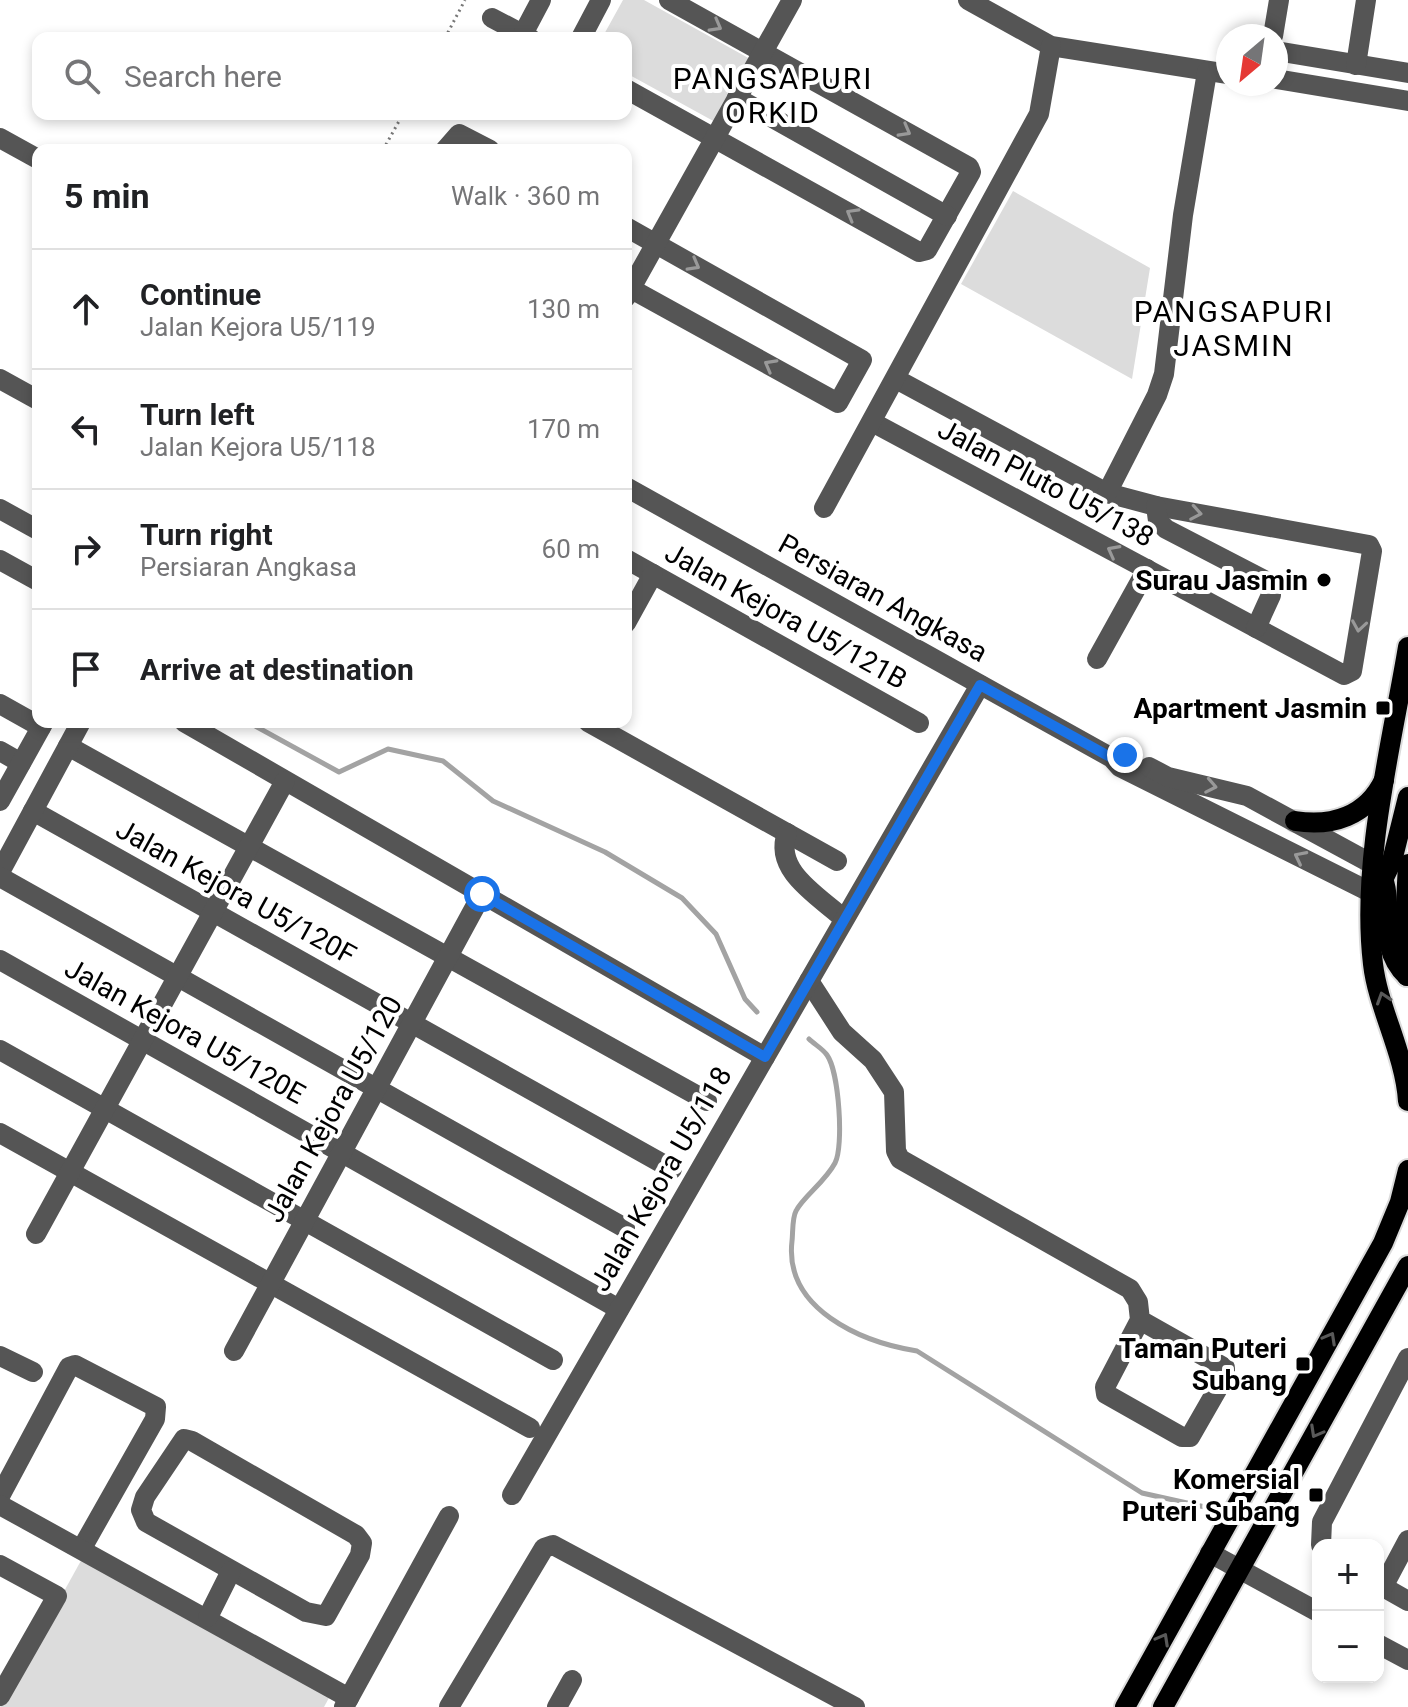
<!DOCTYPE html>
<html lang="en">
<head>
<meta charset="utf-8">
<style>
	body { margin:0; font-family:Roboto,sans-serif; background:#f2f2f2; color:#202124 }
	.controls { position:absolute; right:24px; bottom:24px; display:grid; overflow:hidden; border-radius:16px; box-shadow:0 4px 12px #0003 }
	.controls button { width:72px; height:72px; display:grid; place-items:center; padding:0; border:0; border-bottom:2px solid #e0e0e0; background:#fff; color:#202124; font:40px sans-serif }
	.compass { position:absolute; left:1216px; top:24px; width:72px; height:72px; border-radius:50%; background:#fff; box-shadow:0 4px 12px #0003; rotate:209deg }
	.stop { position:absolute; width:24px; height:24px; margin:-18px; border:6px solid #1a73e8; border-radius:50%; background:#fff }
	.stop.end { background:#1a73e8; border-color:#fff; box-shadow:0 2px 8px #0008 }
	.list { margin:0; padding:0; list-style:none }
	h2 { display:flex; justify-content:space-between; align-items:center; height:104px; margin:0; padding:0 32px; font-size:34px }
	h2 small { font-size:26px; font-weight:400; color:#757577 }
	.list li { display:grid; grid-template-columns:52px 1fr auto; gap:24px; align-items:center; box-sizing:border-box; height:120px; padding:0 32px; border-top:2px solid #e0e0e0 }
	.list b { display:block; font-size:30px; white-space:nowrap }
	.list p { margin:0; font-size:26px; white-space:nowrap; color:#757577 }
	.list em { font-size:26px; font-style:normal; color:#757577 }
	.icon { flex:none; width:44px; height:44px; fill:none; stroke:currentColor; stroke-width:2; stroke-linecap:round; stroke-linejoin:round }
	.map { position:relative; flex:none; width:1408px; height:1707px; overflow:hidden }
	.search { position:absolute; background:#fff; box-shadow:0 4px 12px #0003; left:32px; top:32px; width:600px; height:88px; display:flex; align-items:center; gap:20px; box-sizing:border-box; padding:0 28px; border-radius:16px; color:#757577; font-size:30px }
	.panel { position:absolute; background:#fff; box-shadow:0 4px 12px #0003; left:32px; top:144px; width:600px; height:584px; border-radius:16px }
	.map>svg:first-child { display:block }
</style>
</head>
<body>
<div class="map">
<svg width="1408" height="1707" viewBox="0 0 1408 1707">
	<rect width="100%" height="100%" fill="#fff"/>
	<g fill="#dcdcdc">
		<polygon points="623,0 644,0 752,60 717,123 626,73 626,38 602,38"/>
		<polygon points="1013,191 1150,268 1132,379 961,284"/>
		<polygon points="83,1557 330,1696 324,1707 0,1707"/>
	</g>
	<g fill="none" stroke-linecap="round" stroke-linejoin="round">
		<g stroke="#a3a3a3" stroke-width="5">
			<polyline points="248,722 339,772 388,749 443,761 493,801 605,852 682,898 716,934 745,999 757,1012"/>
			<path d="M809 1039C814 1044 823 1049 827 1055 839 1072 844 1146 835 1163 825 1182 803 1197 796 1211 792 1218 793 1233 792 1241 784 1309 861 1342 917 1351L1142 1493 1205 1507"/>
		</g>
		<g stroke="#dbdbdb" stroke-width="24">
			<g id="major">
				<path d="M1408 647C1391 748 1361 863 1373 964 1378 1008 1405 1054 1408 1101"/>
				<path d="M1295 821C1332 827 1367 816 1384 780"/>
				<path d="M1377 868C1399 894 1372 943 1407 976"/>
				<polyline points="1381,884 1392,861 1408,797"/>
				<polyline points="1407,976 1404,941 1408,864"/>
				<polyline points="1125,1707 1383,1243 1400,1202 1408,1170"/>
				<polyline points="1163,1707 1408,1266"/>
			</g>
		</g>
		<g stroke="#777" stroke-width="3" stroke-dasharray="2 4" stroke-linecap="butt">
			<polyline points="445,38 465,0"/>
			<polyline points="383,150 403,114"/>
		</g>
		<g stroke="#555" stroke-width="20">
			<polyline points="968,0 1051,46 1228,74"/>
			<polyline points="492,18 530,38"/>
			<polyline points="523,34 541,0"/>
			<polyline points="1273,36 1279,0"/>
			<polyline points="581,38 601,0"/>
			<polyline points="1276,51 1408,73"/>
			<polyline points="1356,65 1366,0"/>
			<polyline points="1276,79 1408,101"/>
			<polyline points="626,89 919,252 927,250 971,172 969,167 669,0"/>
			<polyline points="737,98 947,216"/>
			<polyline points="0,138 38,159"/>
			<polyline points="445,150 459,134 490,150"/>
			<polyline points="626,227 862,360 838,403 626,286"/>
			<polyline points="626,297 792,0"/>
			<polyline points="0,379 38,400"/>
			<polyline points="872,422 1344,675 1352,671 1372,551 1369,545 1156,506 1107,493 896,379"/>
			<polyline points="626,487 1112,758 1120,767 1370,892"/>
			<polyline points="1107,493 1157,395 1164,374 1183,215 1207,72"/>
			<polyline points="1156,506 1158,521 1166,529 1268,582 1271,595 1256,628"/>
			<polyline points="824,508 1039,114 1051,46"/>
			<polyline points="0,509 38,530"/>
			<polyline points="626,559 919,723"/>
			<polyline points="0,560 38,581"/>
			<polyline points="626,623 653,574"/>
			<polyline points="1097,659 1147,569"/>
			<polyline points="0,704 41,727"/>
			<polyline points="184,722 765,1057"/>
			<polyline points="588,722 837,861"/>
			<polyline points="68,746 707,1101"/>
			<polyline points="0,751 21,763"/>
			<polyline points="1149,767 1168,777 1247,796 1374,865"/>
			<polyline points="0,801 44,722"/>
			<polyline points="33,811 672,1169"/>
			<path d="M787 833C773 871 819 896 844 919"/>
			<polyline points="0,872 81,722"/>
			<polyline points="0,877 625,1228"/>
			<polyline points="0,960 619,1309"/>
			<polyline points="809,981 842,1032 873,1060 894,1092 896,1151 900,1159 1130,1289 1138,1302 1140,1320 1225,1368 1225,1376 1190,1437 1182,1437 1106,1394 1105,1387 1140,1320"/>
			<polyline points="0,1050 553,1360"/>
			<polyline points="0,1133 530,1428"/>
			<polyline points="36,1234 285,781"/>
			<polyline points="234,1351 482,894"/>
			<polyline points="0,1356 33,1372"/>
			<polygon points="184,1439 192,1441 356,1535 362,1543 360,1555 326,1616 306,1612 146,1522 141,1510 145,1497"/>
			<polyline points="512,1495 980,685"/>
			<polyline points="0,1496 69,1367 75,1365 156,1407 155,1419 82,1548"/>
			<polyline points="0,1505 349,1698"/>
			<polyline points="1321,1545 1322,1522 1408,1358"/>
			<polyline points="1210,1553 1318,1612"/>
			<polyline points="0,1565 57,1596 0,1696"/>
			<polyline points="1378,1584 1408,1601"/>
			<polyline points="1383,1587 1408,1540"/>
			<polyline points="208,1617 231,1571"/>
			<polyline points="1378,1644 1408,1660"/>
			<polyline points="344,1707 449,1516"/>
			<polyline points="449,1707 544,1548 553,1545 855,1707"/>
			<polyline points="557,1707 572,1680"/>
		</g>
		<use href="#major" stroke="#000" stroke-width="20"/>
	</g>
	<defs><path id="oneway-chevron" d="M-2-3.5L2.5 0L-2 3.5" fill="none" stroke-width="1.6" stroke-linecap="round" stroke-linejoin="round" transform="scale(2)"/></defs>
	<g stroke="#999">
		<use href="#oneway-chevron" transform="translate(716 26) rotate(29)"/>
		<use href="#oneway-chevron" transform="translate(905 131) rotate(29)"/>
		<use href="#oneway-chevron" transform="translate(852 214) rotate(-150)"/>
		<use href="#oneway-chevron" transform="translate(694 265) rotate(29)"/>
		<use href="#oneway-chevron" transform="translate(770 365) rotate(-151)"/>
		<use href="#oneway-chevron" transform="translate(1196 513) rotate(10)"/>
		<use href="#oneway-chevron" transform="translate(1113 551) rotate(-152)"/>
		<use href="#oneway-chevron" transform="translate(1359 626) rotate(99)"/>
		<use href="#oneway-chevron" transform="translate(1211 786) rotate(11)"/>
		<use href="#oneway-chevron" transform="translate(1300 857) rotate(-153)"/>
	</g>
	<g stroke="#595959">
		<use href="#oneway-chevron" transform="translate(1383 998) rotate(-108)"/>
		<use href="#oneway-chevron" transform="translate(1330 1338) rotate(-61)"/>
		<use href="#oneway-chevron" transform="translate(1316 1432) rotate(119)"/>
		<use href="#oneway-chevron" transform="translate(1163 1639) rotate(-61)"/>
	</g>
	<g fill="none" stroke-linecap="round" stroke-linejoin="round">
		<polyline stroke="#1a73e8" stroke-width="10" points="482,894 765,1057 980,685 1112,758 1125,755"/>
	</g>
	<g fill="#000" stroke="#fff" stroke-width="3">
		<circle cx="1324" cy="580" r="8"/>
		<rect x="1375" y="700" width="16" height="16" rx="4"/>
		<rect x="1295" y="1356" width="16" height="16" rx="4"/>
		<rect x="1308" y="1487" width="16" height="16" rx="4"/>
	</g>
	<g text-anchor="middle" dominant-baseline="central" stroke-width="8" stroke-linejoin="round" paint-order="stroke">
		<g font-size="28" fill="#000" stroke="#fff">
			<text transform="translate(1046 483) rotate(28)">Jalan Pluto U5/138</text>
			<text transform="translate(883 598) rotate(29)">Persiaran Angkasa</text>
			<text transform="translate(786 616) rotate(29)">Jalan Kejora U5/121B</text>
			<text transform="translate(236 892) rotate(29)">Jalan Kejora U5/120F</text>
			<text transform="translate(185 1031) rotate(29)">Jalan Kejora U5/120E</text>
			<text transform="translate(333 1109) rotate(-61)">Jalan Kejora U5/120</text>
			<text transform="translate(661 1179) rotate(-60)">Jalan Kejora U5/118</text>
		</g>
		<g font-size="28" font-weight="bold" fill="#000" stroke="#fff" text-anchor="end">
			<text x="1308" y="580">Surau Jasmin</text>
			<text x="1367" y="708">Apartment Jasmin</text>
			<text x="1287" y="1348">Taman Puteri<tspan x="1287" dy="32">Subang</tspan></text>
			<text x="1300" y="1479">Komersial<tspan x="1300" dy="32">Puteri Subang</tspan></text>
		</g>
		<g font-size="30" letter-spacing="2" fill="#000" stroke="#fff">
			<text x="773" y="78">PANGSAPURI<tspan x="773" dy="34">ORKID</tspan></text>
			<text x="1234" y="311">PANGSAPURI<tspan x="1234" dy="34">JASMIN</tspan></text>
		</g>
	</g>
</svg>
<div class="controls">
<button>+</button>
<button>−</button>
</div>
<svg class="compass" viewBox="-18 -18 36 36"><path d="M0-13l5 13h-10z" fill="#e53935"/><path d="M0 13l5-13h-10z" fill="#757577"/></svg>
<div class="stop" style="left:482px;top:894px"></div>
<div class="stop end" style="left:1125px;top:755px"></div>
<div class="search"><svg class="icon" aria-label="search" viewBox="0 0 24 24"><circle cx="10" cy="10" r="6"/><path d="M15 15l6 6"/></svg>Search here</div>
<section class="panel">
<h2>5 min<small>Walk · 360 m</small></h2>
<ul class="list">
<li><svg class="icon" aria-label="ahead" viewBox="0 0 24 24"><path d="M12 20V5M6 11l6-6 6 6"/></svg><div><b>Continue</b><p>Jalan Kejora U5/119</p></div><em>130 m</em></li>
<li><svg class="icon" aria-label="left" viewBox="0 0 24 24"><path d="M17 20v-9H6M10 6l-5 5 5 5"/></svg><div><b>Turn left</b><p>Jalan Kejora U5/118</p></div><em>170 m</em></li>
<li><svg class="icon" aria-label="right" viewBox="0 0 24 24"><path d="M7 20v-9h11M14 6l5 5-5 5"/></svg><div><b>Turn right</b><p>Persiaran Angkasa</p></div><em>60 m</em></li>
<li><svg class="icon" aria-label="arrive" viewBox="0 0 24 24"><path d="M6 21V4h12l-3 4 3 4H6"/></svg><div><b>Arrive at destination</b></div></li>
</ul>
</section>
</div>
</body>
</html>
